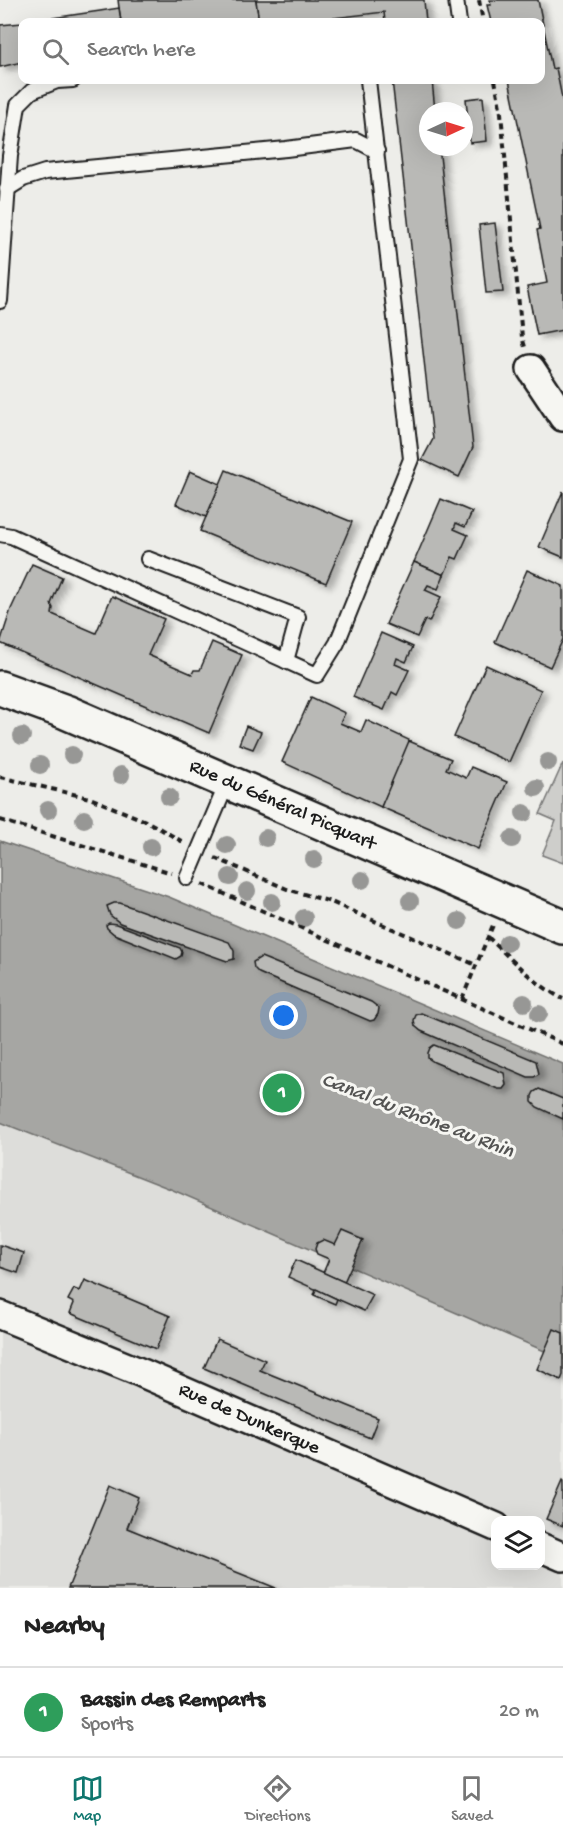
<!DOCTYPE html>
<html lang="en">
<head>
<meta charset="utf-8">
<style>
	body { margin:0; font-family:"Gochi Hand",sans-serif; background:#f2f2f2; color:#222 }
	.controls { position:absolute; right:18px; bottom:18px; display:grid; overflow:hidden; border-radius:12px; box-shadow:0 6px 24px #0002 }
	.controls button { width:54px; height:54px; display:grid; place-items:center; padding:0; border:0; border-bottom:2px solid #e0e0e0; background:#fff; color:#222; font:30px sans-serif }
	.compass { position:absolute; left:419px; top:102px; width:54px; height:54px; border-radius:50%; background:#fff; box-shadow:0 6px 24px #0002; rotate:86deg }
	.you { position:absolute; left:284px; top:1016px; width:21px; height:21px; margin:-15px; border:4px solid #fff; border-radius:50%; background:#1a73e8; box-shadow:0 0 0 9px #1a73e833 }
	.badge { display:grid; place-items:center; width:39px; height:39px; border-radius:50%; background:#0f766e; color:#fff; font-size:20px; font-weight:700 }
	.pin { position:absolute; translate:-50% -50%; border:3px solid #fff; box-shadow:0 2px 6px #0006 }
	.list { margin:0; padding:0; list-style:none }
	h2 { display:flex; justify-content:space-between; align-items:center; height:78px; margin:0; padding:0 24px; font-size:26px }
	h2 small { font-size:20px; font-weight:400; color:#767676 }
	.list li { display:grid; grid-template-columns:39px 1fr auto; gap:18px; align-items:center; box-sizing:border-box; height:90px; padding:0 24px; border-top:2px solid #e0e0e0 }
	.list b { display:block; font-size:22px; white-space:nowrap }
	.list p { margin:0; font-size:20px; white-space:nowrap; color:#767676 }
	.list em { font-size:20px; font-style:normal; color:#767676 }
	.icon { flex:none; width:33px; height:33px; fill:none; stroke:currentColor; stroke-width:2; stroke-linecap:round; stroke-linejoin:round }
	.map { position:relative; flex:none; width:563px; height:1588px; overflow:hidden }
	.search { position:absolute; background:#fff; box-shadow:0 6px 24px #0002; left:18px; right:18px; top:18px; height:66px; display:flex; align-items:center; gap:15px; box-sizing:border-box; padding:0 21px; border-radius:12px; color:#767676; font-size:22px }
	.sheet { height:168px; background:#fff }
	nav { display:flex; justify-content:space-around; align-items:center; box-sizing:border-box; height:84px; border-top:2px solid #e0e0e0; background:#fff; font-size:16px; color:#767676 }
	nav a { display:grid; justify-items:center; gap:3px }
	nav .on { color:#0f766e }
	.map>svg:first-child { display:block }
</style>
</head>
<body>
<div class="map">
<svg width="563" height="1588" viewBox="0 0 563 1588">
	<defs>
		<filter id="shadow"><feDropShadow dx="6" dy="4" stdDeviation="3" flood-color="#0004"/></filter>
	</defs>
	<rect width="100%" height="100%" fill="#edede9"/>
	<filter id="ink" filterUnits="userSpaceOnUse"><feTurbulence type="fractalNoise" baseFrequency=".0167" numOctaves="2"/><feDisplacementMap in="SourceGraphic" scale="12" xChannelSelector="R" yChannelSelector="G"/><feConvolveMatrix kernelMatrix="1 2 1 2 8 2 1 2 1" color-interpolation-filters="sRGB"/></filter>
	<g filter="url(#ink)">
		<path fill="#ddddda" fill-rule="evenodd" d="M0 1122 173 1190 563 1359V1588H0ZM496 1520H540V1566H496Z"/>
		<polygon fill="#cececb" stroke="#757574" stroke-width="1.5" points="563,763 563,863 542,855 556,821 540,814"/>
		<polygon fill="#a6a6a3" stroke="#6f6f6d" stroke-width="1.5" points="0,841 169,897 563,1064 563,1359 173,1190 0,1122"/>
		<g fill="#b9b9b6" stroke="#1c1c1c" stroke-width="1.5" filter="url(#shadow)">
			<polygon points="118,0 256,0 259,22 121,22"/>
			<polygon points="256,0 424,0 426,22 385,22 384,12 299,22 259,22"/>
			<polygon points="490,0 538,0 552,69 556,68 563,103 563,330 537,335 527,287 547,283 537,230 540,229 509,80 540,80 540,22 491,22 487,5 491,5"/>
			<polygon points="119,8 121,22 25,22 100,11"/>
			<polygon points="22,23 22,62 0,67 0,25"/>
			<polygon points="392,80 432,80 435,111 428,111 428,147 439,147 473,447 459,477 422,460 433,439"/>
			<polygon points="483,97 487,141 470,143 466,99"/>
			<polygon points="495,223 503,292 486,293 479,225"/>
			<polygon points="226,470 352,522 326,583 200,531"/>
			<polygon points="190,471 220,484 206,517 176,504"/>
			<polygon points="563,491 563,557 539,547"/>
			<polygon points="441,499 472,512 465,527 456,523 454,529 468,535 457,559 452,557 444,575 414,562"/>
			<polygon points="414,562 444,575 438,589 428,585 425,590 441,597 429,622 425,620 417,637 386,624"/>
			<polygon points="32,564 62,577 51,604 53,608 52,614 96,633 112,596 164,619 148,655 192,674 194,670 200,670 212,642 242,655 209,733 0,643 11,609"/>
			<polygon points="527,570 563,586 563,639 550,667 495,642"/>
			<polygon points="381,633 413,647 406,662 397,658 395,664 409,670 397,695 392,692 384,710 353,697"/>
			<polygon points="486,665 541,690 509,762 454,737"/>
			<polygon points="311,697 345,713 340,723 361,732 366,720 411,741 381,807 282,762"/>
			<polygon points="246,726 261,732 253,749 239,744"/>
			<polygon points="409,741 451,759 446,769 466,778 471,767 507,782 478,849 381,807"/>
			<polygon points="114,903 120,903 229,942 234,951 234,959 227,961 120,923 110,915 107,906"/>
			<polygon points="109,923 116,924 180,948 182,952 181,956 176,959 114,934 107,928 106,925"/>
			<polygon points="261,957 371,1002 379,1008 378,1014 374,1020 370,1021 259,973 254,968 253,962"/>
			<polygon points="421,1013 536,1061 539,1074 534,1077 528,1077 421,1031 415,1026 414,1020 416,1015"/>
			<polygon points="434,1045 504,1073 506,1085 503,1089 498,1089 434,1062 428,1058 428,1053 430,1048"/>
			<polygon points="539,1089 563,1099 563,1119 537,1107 532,1102 532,1096 534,1092"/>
			<polygon points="342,1231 363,1240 344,1282 323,1273 329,1259 317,1254 315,1249 317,1243 323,1240 335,1245"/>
			<polygon points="0,1245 24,1253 18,1273 0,1267"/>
			<polygon points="296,1260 373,1295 364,1311 288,1277"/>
			<polygon points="85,1280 170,1316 156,1349 70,1313 74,1303 68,1300 74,1289 80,1291"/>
			<polygon points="316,1289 337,1299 335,1304 314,1295"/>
			<polygon points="554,1329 563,1333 563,1375 561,1380 537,1369"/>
			<polygon points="217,1339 265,1360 260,1370 378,1418 370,1438 204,1368"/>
			<polygon points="562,1482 563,1483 563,1526 546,1519"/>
			<polygon points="110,1485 139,1498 127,1528 276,1588 68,1588"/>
		</g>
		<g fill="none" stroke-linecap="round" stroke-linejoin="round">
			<g stroke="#1c1c1c" stroke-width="18">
				<g id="lane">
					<polyline points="456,0 459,22"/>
					<polyline points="7,189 23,179 45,172 286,149 356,140 377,151"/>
					<polyline points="0,301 10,156 18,105 32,91 57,81 73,80"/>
					<polyline points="0,534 11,536 317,675 337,643 411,459 368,80"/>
					<polyline points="148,559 298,617 286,661"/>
					<polyline points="187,878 228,781"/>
				</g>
			</g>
			<g stroke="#1c1c1c" stroke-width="32">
				<g id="street">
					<polyline points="531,369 563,417"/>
					<path id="s1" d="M0 1315 142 1373 496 1527"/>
					<polyline points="540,1547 563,1557"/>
				</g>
			</g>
			<g stroke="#1c1c1c" stroke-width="38">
				<g id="secondary">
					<path id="s2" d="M0 688 66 712 563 927"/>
				</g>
			</g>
			<g stroke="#1c1c1c" stroke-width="4" stroke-dasharray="6 4.5" stroke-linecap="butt">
				<polyline points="479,0 483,22"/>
				<polyline points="495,80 501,113 522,337 525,347"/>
				<polyline points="0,777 90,798 148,822 185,843"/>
				<polyline points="0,820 172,873"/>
				<polyline points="215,858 287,889 331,902 476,965"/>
				<polyline points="202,884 563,1044"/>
				<path d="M488 937C511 959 534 984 563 999"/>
				<polyline points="462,999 493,925"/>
			</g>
			<use href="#lane" stroke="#f6f6f2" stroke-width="14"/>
			<use href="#street" stroke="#f6f6f2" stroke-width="27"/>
			<use href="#secondary" stroke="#f6f6f2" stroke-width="33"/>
		</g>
		<g fill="#979795">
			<circle cx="22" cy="736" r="9"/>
			<circle cx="72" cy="755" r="9"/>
			<circle cx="548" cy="762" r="9"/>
			<circle cx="40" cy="765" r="9"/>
			<circle cx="121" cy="775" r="9"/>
			<circle cx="536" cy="788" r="9"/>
			<circle cx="169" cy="797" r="9"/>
			<circle cx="48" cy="810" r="9"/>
			<circle cx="524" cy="813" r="9"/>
			<circle cx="84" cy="819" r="9"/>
			<circle cx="266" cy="838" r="9"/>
			<circle cx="512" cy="839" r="9"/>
			<circle cx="227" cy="845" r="9"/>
			<circle cx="151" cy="847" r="9"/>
			<circle cx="314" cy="859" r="9"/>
			<circle cx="230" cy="877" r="9"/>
			<circle cx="362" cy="880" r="9"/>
			<circle cx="247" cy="891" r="9"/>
			<circle cx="410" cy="901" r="9"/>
			<circle cx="272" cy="902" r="9"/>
			<circle cx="304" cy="918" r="9"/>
			<circle cx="459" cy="921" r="9"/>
			<circle cx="507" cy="943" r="9"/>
			<circle cx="524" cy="1003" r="9"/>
			<circle cx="539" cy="1014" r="9"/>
		</g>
	</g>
	<g text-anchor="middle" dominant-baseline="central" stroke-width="6" stroke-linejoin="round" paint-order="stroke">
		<g font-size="20" fill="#1c1c1c" stroke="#f6f6f2">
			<text stroke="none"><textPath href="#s2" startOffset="306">Rue du Général Picquart</textPath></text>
			<text stroke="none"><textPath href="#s1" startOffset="270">Rue de Dunkerque</textPath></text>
		</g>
		<g font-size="21" font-style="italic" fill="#535352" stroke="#f6f6f2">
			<text transform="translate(417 1117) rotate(21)">Canal du Rhône au Rhin</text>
		</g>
	</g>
</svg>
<div class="controls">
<button><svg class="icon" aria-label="layers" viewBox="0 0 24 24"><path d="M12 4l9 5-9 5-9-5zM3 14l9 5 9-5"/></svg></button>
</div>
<svg class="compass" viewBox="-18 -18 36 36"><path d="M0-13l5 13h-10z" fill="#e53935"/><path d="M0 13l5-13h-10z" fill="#767676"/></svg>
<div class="you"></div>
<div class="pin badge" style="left:282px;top:1093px;background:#2e9e5b">1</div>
<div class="search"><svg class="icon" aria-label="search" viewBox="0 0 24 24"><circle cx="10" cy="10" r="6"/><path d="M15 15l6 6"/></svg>Search here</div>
</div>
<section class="sheet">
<h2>Nearby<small></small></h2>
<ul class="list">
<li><span class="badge" style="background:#2e9e5b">1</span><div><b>Bassin des Remparts</b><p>Sports</p></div><em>20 m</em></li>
</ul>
</section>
<nav>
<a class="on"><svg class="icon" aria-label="map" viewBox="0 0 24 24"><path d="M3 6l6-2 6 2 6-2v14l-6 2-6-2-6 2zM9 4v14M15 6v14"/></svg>Map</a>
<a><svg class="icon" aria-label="directions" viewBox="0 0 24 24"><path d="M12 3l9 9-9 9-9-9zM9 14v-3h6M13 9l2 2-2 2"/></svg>Directions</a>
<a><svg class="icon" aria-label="saved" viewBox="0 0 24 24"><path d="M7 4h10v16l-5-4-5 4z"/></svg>Saved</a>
</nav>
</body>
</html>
